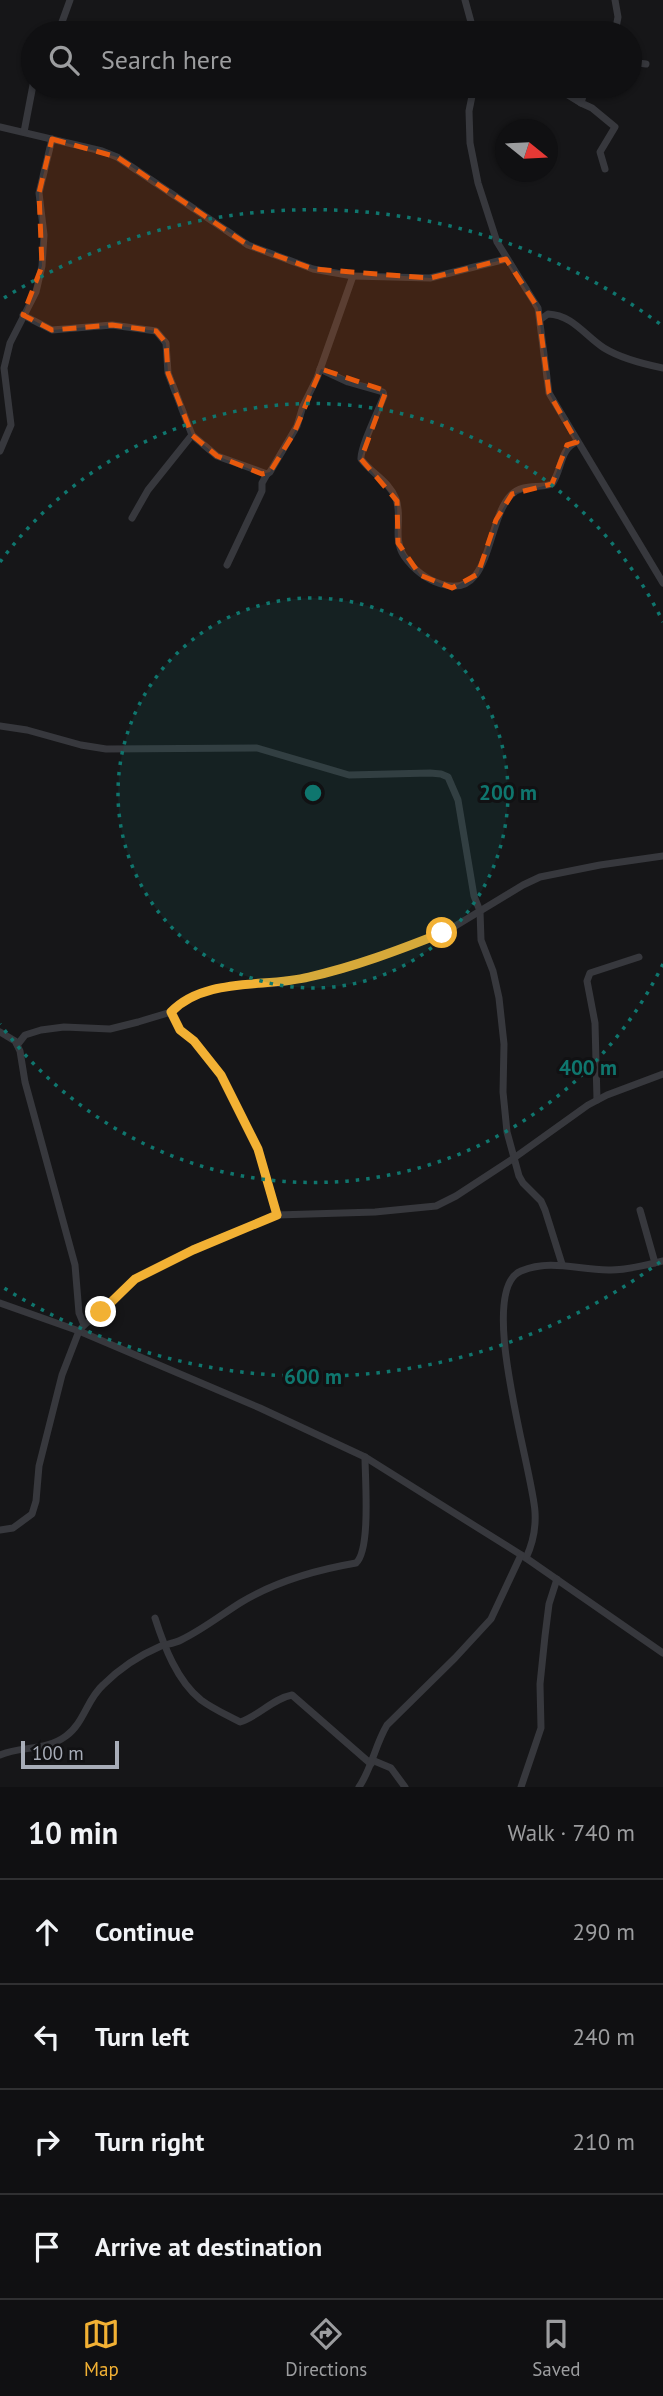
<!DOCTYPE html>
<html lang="en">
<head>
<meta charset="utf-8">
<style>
	body { margin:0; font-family:"PT Sans",sans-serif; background:#19191b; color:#f1f3f6 }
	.compass { position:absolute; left:495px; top:119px; width:63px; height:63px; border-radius:50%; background:#101012; box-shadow:0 2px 5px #0004; rotate:108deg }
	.scale { position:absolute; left:21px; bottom:18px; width:98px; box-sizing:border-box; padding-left:7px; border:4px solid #a8adb8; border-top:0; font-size:19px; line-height:24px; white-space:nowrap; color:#a8adb8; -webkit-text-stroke:5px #111113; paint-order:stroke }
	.stop { position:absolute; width:21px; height:21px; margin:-16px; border:5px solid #f2b134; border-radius:50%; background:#fff }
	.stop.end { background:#f2b134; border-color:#fff; box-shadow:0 2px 7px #0008 }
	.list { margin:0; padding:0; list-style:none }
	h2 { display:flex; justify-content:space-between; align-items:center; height:91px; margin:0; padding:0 28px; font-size:30px }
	h2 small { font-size:23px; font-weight:400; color:#9c9d9f }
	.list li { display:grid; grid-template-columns:46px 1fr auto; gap:21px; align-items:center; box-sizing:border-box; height:105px; padding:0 28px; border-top:2px solid #303032 }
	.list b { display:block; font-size:26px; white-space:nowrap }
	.list em { font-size:23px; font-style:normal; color:#9c9d9f }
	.icon { flex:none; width:38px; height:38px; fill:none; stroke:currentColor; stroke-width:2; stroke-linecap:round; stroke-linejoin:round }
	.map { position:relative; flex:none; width:663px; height:1787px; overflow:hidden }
	.search { position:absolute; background:#101012; box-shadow:0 2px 5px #0004; left:21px; right:21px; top:21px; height:77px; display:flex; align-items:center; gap:18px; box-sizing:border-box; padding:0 24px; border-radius:38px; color:#9c9d9f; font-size:26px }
	.sheet { height:511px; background:#101012 }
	nav { display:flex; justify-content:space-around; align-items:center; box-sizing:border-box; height:98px; border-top:2px solid #303032; background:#101012; font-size:19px; color:#9c9d9f }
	nav a { display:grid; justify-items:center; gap:4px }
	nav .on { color:#f2b134 }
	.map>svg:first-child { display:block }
</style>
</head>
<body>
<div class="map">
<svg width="663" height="1787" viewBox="0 0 663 1787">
	<rect width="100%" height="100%" fill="#161618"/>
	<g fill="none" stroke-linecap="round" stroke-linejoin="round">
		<g stroke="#37383d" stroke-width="7">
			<polyline points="465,0 474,33"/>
			<polyline points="615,0 618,17 615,33"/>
			<polyline points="58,33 70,0"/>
			<polyline points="630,62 646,64"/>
			<polyline points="474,86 469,111 470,143 478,183 497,242 538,308 549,393 663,583"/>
			<polyline points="586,86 581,103 592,108 615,127 600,152 605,169"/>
			<polyline points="555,87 581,103"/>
			<polyline points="0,127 102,151 117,157 248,245 313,269 353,276 430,278 506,259"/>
			<polyline points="24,132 33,85"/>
			<polyline points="23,315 52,330 112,325 156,331 166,343 168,373 192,435 217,456 267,474 270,472 297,426 303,406 317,378 353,276"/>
			<path d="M541 319 548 314C573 315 585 336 604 348 622 359 643 364 663 368"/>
			<path d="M320 369 348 382 383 392 384 396C379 409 360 448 361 459 372 474 389 481 396 499 403 518 392 537 404 556 414 570 425 579 441 584 492 601 486 520 511 495 523 483 538 489 552 484 562 470 560 448 577 442"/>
			<polyline points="0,451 11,425 4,368 10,343 36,292 42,266 44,235 39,193 52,139"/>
			<polyline points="132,518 148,490 192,435"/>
			<polyline points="227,565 262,491 262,483 267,474"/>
			<polyline points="0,726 27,730 81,745 106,749 257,748 349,775 430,773 441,774 448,777 458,800 474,896 480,911 481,940 493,971 499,998 504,1044 503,1092 507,1132 519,1176 523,1183 541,1201 545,1210 562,1264"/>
			<polyline points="171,1012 179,1030 194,1041 221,1075 258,1149 277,1215"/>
			<polyline points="0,1032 15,1041 20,1051 25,1082 75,1265 79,1313 84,1325"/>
			<polyline points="18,1044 25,1035 41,1030 64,1027 110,1029 138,1022 171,1012 179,1004 203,992 222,987 282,983 343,969 442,934 523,885 540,877 600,865 663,856"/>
			<polyline points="597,1100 595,1023 587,981 590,973 639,957"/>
			<polyline points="640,1210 655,1263"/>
			<polyline points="0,1303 79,1331 260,1408 365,1457 526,1558 663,1653"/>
			<polyline points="0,1530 13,1528 32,1514 36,1501 39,1466 62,1375 79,1331 84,1325 108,1307 135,1279 193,1249 277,1215 375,1212 436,1206 456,1196 514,1158 588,1105 607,1095 663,1074"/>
			<path d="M526 1558C533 1543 536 1528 535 1512 533 1471 475 1290 521 1271 552 1258 580 1271 611 1270 628 1270 646 1265 663 1261"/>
			<path d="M155 1618C164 1646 177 1681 201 1700 213 1709 227 1715 240 1722 259 1716 272 1699 292 1695L371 1764"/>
			<path d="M0 1755C21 1746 46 1751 66 1736 84 1723 87 1699 103 1685 119 1669 140 1655 161 1646 168 1644 175 1643 181 1640 202 1630 221 1615 240 1603 276 1581 315 1570 356 1563 371 1550 365 1478 365 1457"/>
			<polyline points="372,1760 391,1768 405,1787"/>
			<path d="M359 1787C372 1768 375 1745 387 1725L455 1658 491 1619 521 1555"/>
			<polyline points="521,1787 541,1728 540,1684 545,1636 549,1604 557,1579"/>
		</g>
	</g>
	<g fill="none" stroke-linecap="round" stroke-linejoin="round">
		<path stroke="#f2b134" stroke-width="9" d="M101 1312 135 1279 193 1250 277 1215 258 1149 221 1075 194 1041 180 1030 171 1012C205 977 264 988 309 977 354 967 399 950 442 933"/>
	</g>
	<path fill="#e8590c" fill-opacity="0.2" stroke="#e8590c" stroke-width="5" stroke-dasharray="14 9" stroke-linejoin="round" d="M52 139 117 157 248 245 313 269 430 278 506 259 538 308 549 393 577 442 567 445 552 484 512 494 496 520 478 574 452 588 420 575 398 543 397 501 361 459 386 391 321 369 294 433 270 472 262 474 217 456 192 435 168 373 166 343 156 331 112 325 52 330 23 315 42 266 39 193Z"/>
	<circle cx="313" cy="793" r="195" fill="#0f766e" fill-opacity=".12"/>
	<g fill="none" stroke="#0f766e" stroke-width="3.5" stroke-dasharray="3.5 7">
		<circle cx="313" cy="793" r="195"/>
		<path d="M663 964A389 389 0 0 1 0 1024M0 562A389 389 0 0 1 663 622"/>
		<path d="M660 1262A584 584 0 0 1 4 1288M4 298A584 584 0 0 1 660 324"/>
	</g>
	<circle cx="313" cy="793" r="10" fill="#0f766e" stroke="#111113" stroke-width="3.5"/>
	<g font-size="21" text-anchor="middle" font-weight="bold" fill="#0f766e" stroke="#111113" stroke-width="6" stroke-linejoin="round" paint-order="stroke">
		<text x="508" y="800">200 m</text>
		<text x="588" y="1075">400 m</text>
		<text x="313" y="1384">600 m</text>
	</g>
</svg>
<svg class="compass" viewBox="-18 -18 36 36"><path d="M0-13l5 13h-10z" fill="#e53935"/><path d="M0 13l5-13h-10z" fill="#9c9d9f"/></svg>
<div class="scale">100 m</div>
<div class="stop" style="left:442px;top:933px"></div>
<div class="stop end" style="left:101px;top:1312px"></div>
<div class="search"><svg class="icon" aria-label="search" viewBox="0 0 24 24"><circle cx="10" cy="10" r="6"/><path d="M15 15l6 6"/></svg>Search here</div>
</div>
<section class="sheet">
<h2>10 min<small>Walk · 740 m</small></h2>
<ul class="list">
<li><svg class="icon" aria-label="ahead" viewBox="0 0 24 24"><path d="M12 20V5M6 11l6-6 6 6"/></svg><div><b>Continue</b></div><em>290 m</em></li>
<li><svg class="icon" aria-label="left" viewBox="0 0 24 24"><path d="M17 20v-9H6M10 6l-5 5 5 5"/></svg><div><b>Turn left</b></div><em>240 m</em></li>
<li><svg class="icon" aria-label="right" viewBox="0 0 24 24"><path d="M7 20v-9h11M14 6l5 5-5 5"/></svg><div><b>Turn right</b></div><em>210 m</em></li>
<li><svg class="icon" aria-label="arrive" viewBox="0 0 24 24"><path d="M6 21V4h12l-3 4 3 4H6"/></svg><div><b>Arrive at destination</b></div></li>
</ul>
</section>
<nav>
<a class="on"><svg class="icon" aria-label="map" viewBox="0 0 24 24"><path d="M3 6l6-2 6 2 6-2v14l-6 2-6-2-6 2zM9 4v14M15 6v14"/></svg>Map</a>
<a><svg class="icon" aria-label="directions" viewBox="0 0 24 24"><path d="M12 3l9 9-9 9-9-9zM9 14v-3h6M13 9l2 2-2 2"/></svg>Directions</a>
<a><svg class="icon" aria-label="saved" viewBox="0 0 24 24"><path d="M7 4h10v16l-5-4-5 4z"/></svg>Saved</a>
</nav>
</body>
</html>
